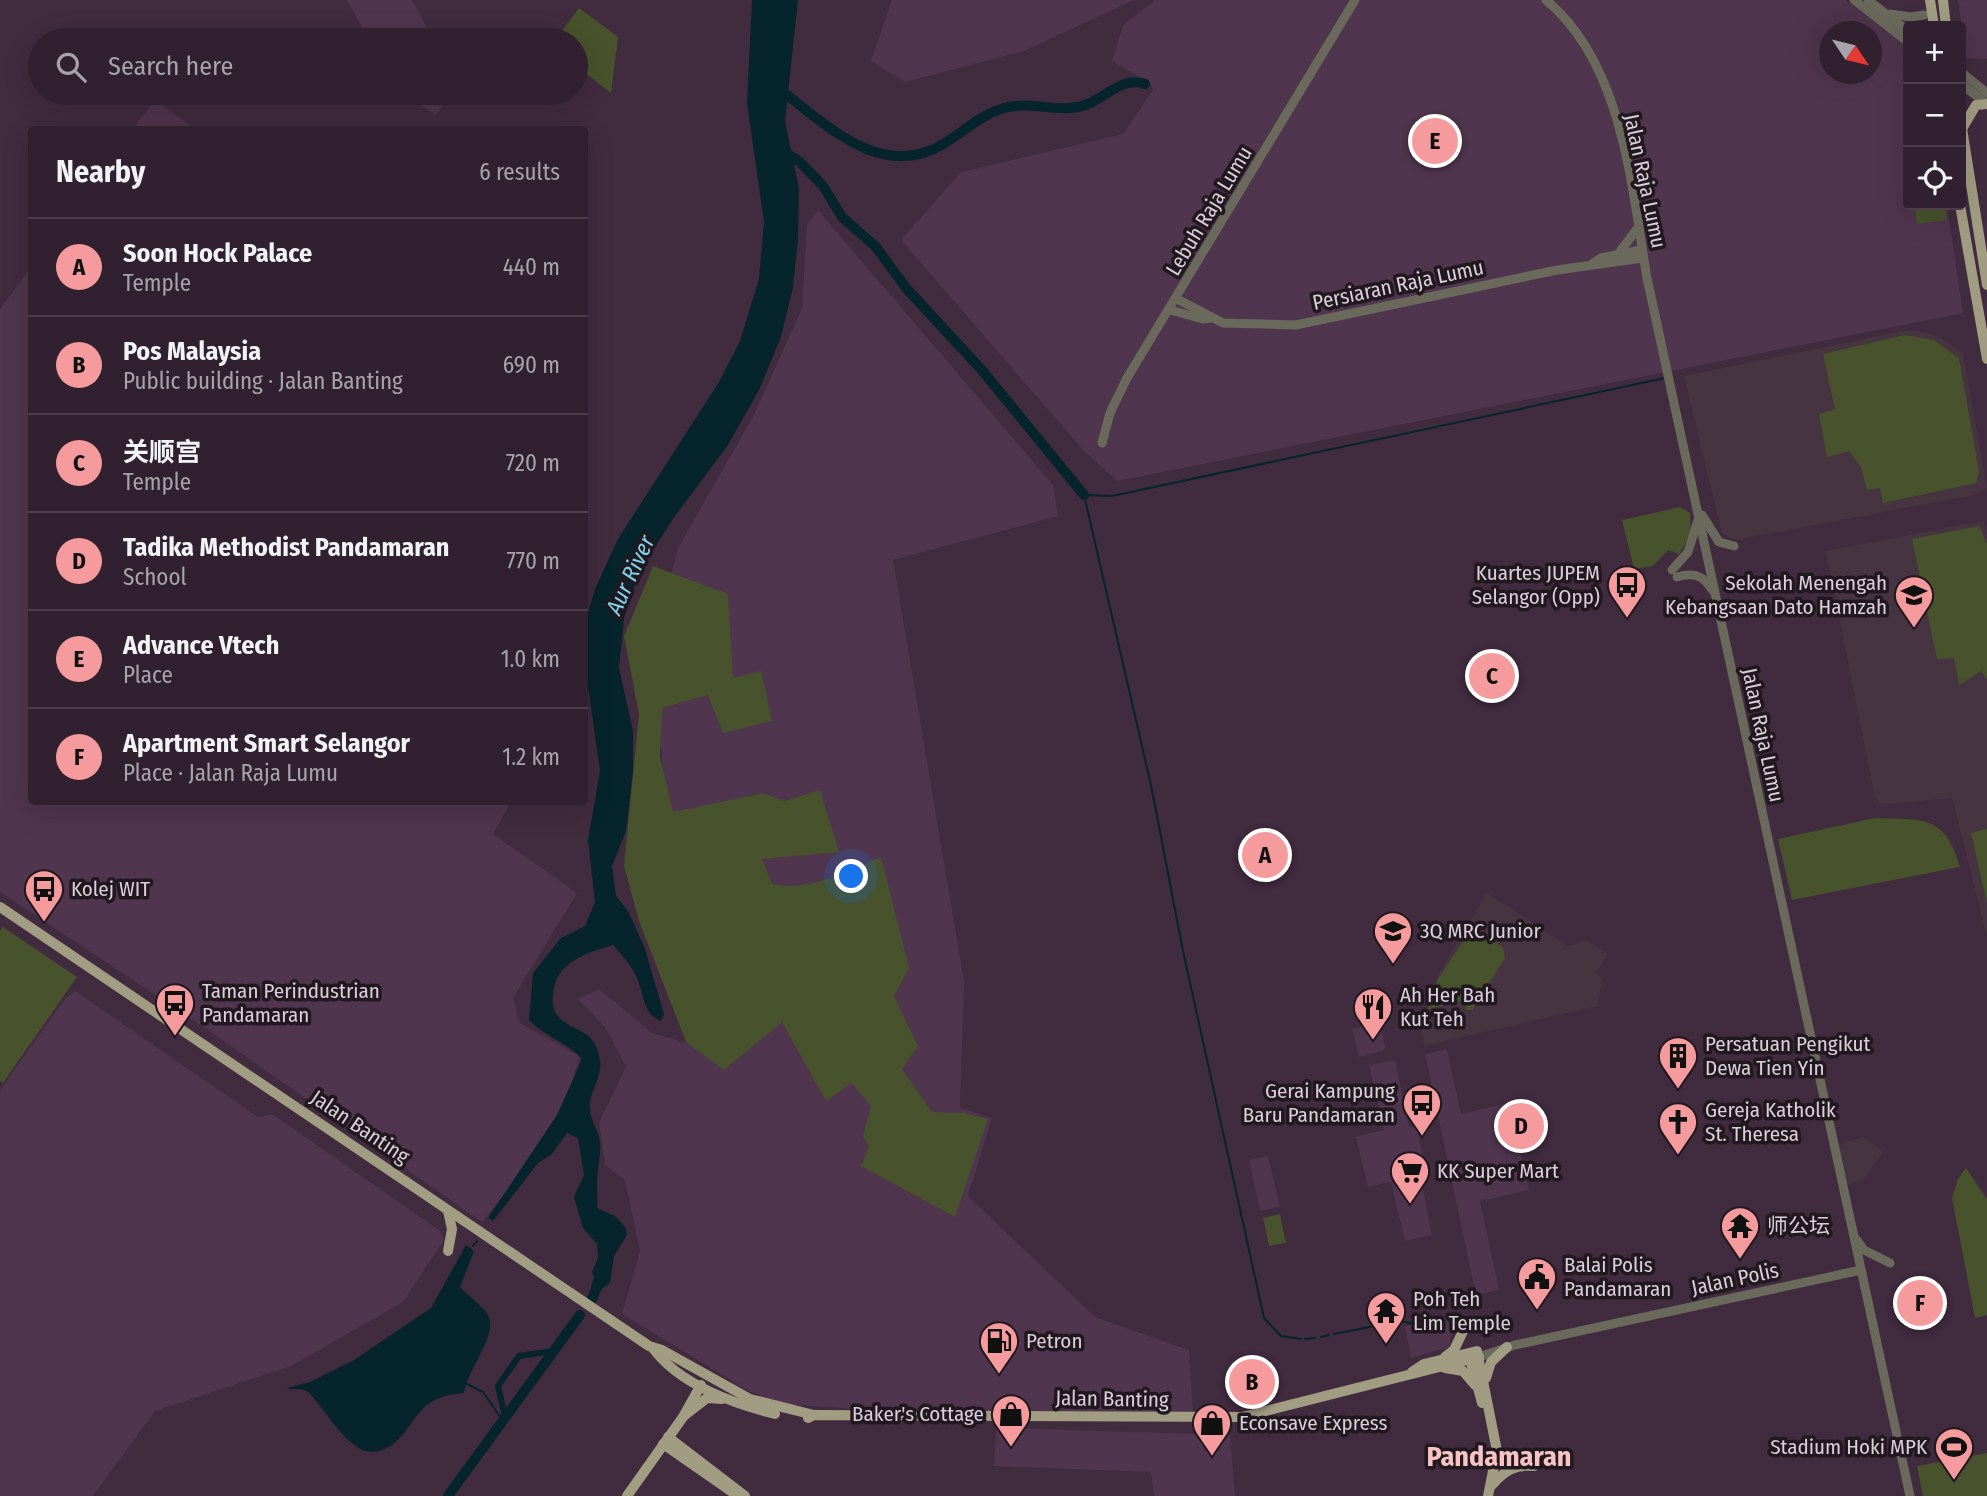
<!DOCTYPE html>
<html lang="en">
<head>
<meta charset="utf-8">
<style>
	body { margin:0; font-family:"Fira Sans Condensed","Noto Sans SC",sans-serif; background:#392837; color:#f1f3f6 }
	.controls { position:absolute; right:21px; top:21px; display:grid; overflow:hidden; border-radius:7px; box-shadow:0 7px 28px #0002 }
	.controls button { width:63px; height:63px; display:grid; place-items:center; padding:0; border:0; border-bottom:2px solid #4c3e4b; background:#31202f; color:#f1f3f6; font:35px sans-serif }
	.compass { position:absolute; left:1819px; top:21px; width:63px; height:63px; border-radius:50%; background:#31202f; box-shadow:0 7px 28px #0002; rotate:125deg }
	.you { position:absolute; left:852px; top:877px; width:24px; height:24px; margin:-18px; border:5px solid #fff; border-radius:50%; background:#1a73e8; box-shadow:0 0 0 10px #1a73e833 }
	.badge { display:grid; place-items:center; width:46px; height:46px; border-radius:50%; background:#f59b9d; color:#111; font-size:23px; font-weight:700 }
	.pin { position:absolute; translate:-50% -50%; border:4px solid #fff; box-shadow:0 2px 7px #0006 }
	.list { margin:0; padding:0; list-style:none }
	h2 { display:flex; justify-content:space-between; align-items:center; height:91px; margin:0; padding:0 28px; font-size:30px }
	h2 small { font-size:23px; font-weight:400; color:#a8a3aa }
	.list li { display:grid; grid-template-columns:46px 1fr auto; gap:21px; align-items:center; box-sizing:border-box; height:98px; padding:0 28px; border-top:2px solid #4c3e4b }
	.list b { display:block; font-size:26px; white-space:nowrap }
	.list p { margin:0; font-size:23px; white-space:nowrap; color:#a8a3aa }
	.list em { font-size:23px; font-style:normal; color:#a8a3aa }
	.icon { flex:none; width:38px; height:38px; fill:none; stroke:currentColor; stroke-width:2; stroke-linecap:round; stroke-linejoin:round }
	.map { position:relative; flex:none; width:1987px; height:1496px; overflow:hidden }
	.search { position:absolute; background:#31202f; box-shadow:0 7px 28px #0002; left:28px; top:28px; width:560px; height:77px; display:flex; align-items:center; gap:18px; box-sizing:border-box; padding:0 24px; border-radius:38px; color:#a8a3aa; font-size:26px }
	.panel { position:absolute; background:#31202f; box-shadow:0 7px 28px #0002; left:28px; top:126px; width:560px; height:679px; border-radius:7px }
	.map>svg:first-child { display:block }
</style>
</head>
<body>
<div class="map">
<svg width="1987" height="1496" viewBox="0 0 1987 1496">
	<rect width="100%" height="100%" fill="#412b3f"/>
	<g fill="#4f354d" fill-rule="evenodd">
		<polygon points="347,0 412,0 433,40 369,40"/>
		<polygon points="892,0 1134,0 1024,51 905,82 871,61"/>
		<path d="M1155 0H1845L1908 47V205H1947L1963 313 1117 481 1083 450 901 240 961 172 1123 134 1153 90 1150 83 1112 61 1123 25ZM1829 32H1871V74H1829Z"/>
		<polygon points="1958,0 1987,0 1987,59 1966,58"/>
		<polygon points="402,93 452,93 436,115"/>
		<polygon points="155,100 195,129 133,129"/>
		<polygon points="818,210 1053,485 1058,516 893,560 964,981 960,1108 992,1118 968,1196 1095,1317 1189,1350 1193,1412 854,1409 785,1404 749,1391 622,1314 640,1251 625,1180 605,1165 599,1122 626,1067 605,1027 578,999 599,989 652,1033 728,1055 668,819 651,646 679,546 753,417 802,308 807,225"/>
		<polygon points="31,267 32,802 511,802 493,834 577,893 513,998 520,1023 579,1056 568,1101 522,1172 482,1222 208,1030 0,892 0,309"/>
		<polygon points="75,991 258,1117 272,1114 439,1230 444,1240 403,1302 291,1366 155,1411 93,1496 0,1496 0,1090 64,1000"/>
		<polygon points="1380,1023 1385,1047 1383,1051 1359,1057 1352,1029"/>
		<polygon points="1447,1049 1461,1114 1509,1103 1529,1190 1480,1201 1499,1290 1476,1295 1425,1054"/>
		<polygon points="1395,1060 1409,1127 1417,1126 1426,1173 1420,1175 1432,1235 1405,1241 1391,1182 1368,1187 1356,1137 1384,1130 1369,1065"/>
		<polygon points="1268,1156 1280,1207 1260,1211 1249,1160"/>
		<polygon points="1456,1315 1449,1347 1411,1358 1405,1326"/>
		<polygon points="996,1428 1230,1435 1235,1496 1154,1496 1151,1472 994,1466"/>
	</g>
	<g fill="#463540">
		<polygon points="1908,330 1935,335 1963,353 1987,488 1974,495 1735,540 1722,534 1684,376"/>
		<polygon points="1983,521 1987,531 1987,937 1952,798 1881,804 1875,797 1826,551"/>
		<polygon points="1487,893 1568,946 1586,940 1608,954 1596,973 1602,978 1598,1006 1424,1046 1422,1030 1426,1010 1438,975"/>
		<polygon points="1864,1137 1883,1152 1862,1181 1846,1185 1838,1144"/>
	</g>
	<g fill="#48522c">
		<polygon points="579,8 618,37 611,93 576,66 576,40 555,40"/>
		<polygon points="1914,205 1945,205 1947,220 1917,224"/>
		<polygon points="1905,335 1934,340 1959,358 1979,472 1976,483 1883,503 1880,488 1867,490 1861,467 1849,451 1827,457 1819,414 1835,409 1823,354"/>
		<polygon points="1680,507 1690,513 1691,534 1679,554 1668,550 1653,566 1634,569 1622,520"/>
		<polygon points="1979,526 1987,544 1987,679 1981,671 1959,685 1954,658 1937,659 1912,539"/>
		<path d="M653 566 728 594 733 678 761 671 772 721 723 733 708 695 662 708 660 756 673 812 763 793 784 801 820 790 839 852 762 859 772 884C809 892 847 872 881 857L909 968 894 996 918 1046 902 1069 932 1112 965 1113 988 1119 955 1217 861 1166 869 1146 863 1137 871 1106 852 1083 826 1101 782 1022 724 1070 686 1042 639 921 624 866 639 714 624 636Z"/>
		<path d="M1875 818C1923 820 1945 814 1960 867L1792 900 1778 839Z"/>
		<polygon points="1987,829 1987,903 1971,833"/>
		<polygon points="3,927 77,977 3,1083 0,1081 0,931"/>
		<polygon points="1472,928 1503,947 1505,958 1472,1010 1466,1010 1464,1001 1428,1009 1438,979"/>
		<polygon points="1966,1168 1987,1199 1987,1315 1975,1318 1952,1198 1958,1179"/>
		<polygon points="1280,1214 1286,1243 1269,1246 1263,1218"/>
		<polygon points="1987,1453 1987,1496 1923,1496 1917,1466"/>
	</g>
	<g fill="#06242b">
		<path d="M752 0H798L785 121 799 189 798 239 793 287 781 337 759 390 728 445 673 519 640 570 624 618 619 668 633 731V771L626 831 612 866 616 896 628 911 644 946 664 1014 661 1021C643 1014 644 994 637 978 631 965 622 955 613 945 585 953 554 963 553 996 552 1003 553 1011 558 1016 572 1033 596 1027 600 1061 602 1076 592 1088 590 1103 588 1119 599 1129 600 1143 601 1153 599 1160 598 1170 596 1182 598 1195 597 1208L615 1216 625 1227 627 1235 614 1256 610 1283 596 1293 591 1288 594 1277 592 1272 598 1258 597 1244 583 1228 574 1197 584 1175 578 1138 567 1133 552 1154 538 1163 493 1221 488 1218 557 1115 582 1059C567 1042 544 1036 529 1020L533 973 561 938 585 926 595 902 588 840 600 771 588 686 585 682V624L595 589 618 539 719 382 740 341 759 279 764 222 747 103Z"/>
		<path d="M466 1245 474 1251 460 1287C468 1296 482 1305 488 1315 499 1334 467 1370 464 1393 407 1396 417 1440 379 1451 351 1460 325 1407 308 1392 301 1387 295 1391 287 1388L310 1382 354 1360 431 1308Z"/>
	</g>
	<g fill="none" stroke-linecap="round" stroke-linejoin="round">
		<g stroke="#06242b" stroke-width="2">
			<polyline points="473,1246 477,1241"/>
			<polyline points="1334,1334 1400,1321 1414,1324"/>
			<polyline points="1321,1337 1329,1335"/>
			<polyline points="1301,1339 1281,1336 1264,1318 1183,951 1151,785 1084,495 1112,496 1665,378"/>
			<polyline points="1305,1339 1315,1338"/>
			<polyline points="465,1383 483,1392 503,1421"/>
		</g>
		<polyline stroke="#06242b" stroke-width="6" points="505,1417 498,1386 519,1356 553,1351"/>
		<g stroke="#06242b" stroke-width="10">
			<path d="M777 87C824 123 882 183 945 143 965 131 980 115 1004 108 1031 100 1061 115 1088 104 1107 96 1124 76 1145 84"/>
			<polyline points="781,150 800,162 823,186 842,217 876,247 906,288 981,369 1084,495"/>
			<polyline points="592,1299 600,1280"/>
			<polyline points="448,1496 580,1315"/>
		</g>
		<g stroke="#6b695c" stroke-width="9">
			<path d="M1546 0C1623 64 1631 185 1647 278L1910 1496"/>
			<polyline points="1854,0 1908,42"/>
			<polyline points="1868,0 1908,31"/>
			<polyline points="1890,14 1911,17 1924,15"/>
			<polyline points="1961,72 1987,93"/>
			<polyline points="1961,84 1987,104"/>
			<polyline points="1618,254 1637,229"/>
			<polyline points="1593,263 1601,258 1641,250"/>
			<polyline points="1177,299 1223,323 1296,325 1557,270 1643,258"/>
			<polyline points="1170,310 1203,319 1211,318"/>
			<polyline points="1102,443 1110,413 1127,378 1355,0"/>
			<polyline points="1702,515 1719,542 1734,546"/>
			<polyline points="1672,570 1688,552 1698,520"/>
			<path d="M1677 577C1693 572 1704 575 1712 590"/>
			<polyline points="1857,1240 1864,1250 1890,1263"/>
			<polyline points="1479,1357 1515,1345 1861,1270"/>
		</g>
		<g stroke="#a29c82" stroke-width="10">
			<polyline points="1930,0 1934,26"/>
			<polyline points="1943,0 1946,26"/>
			<polyline points="1961,122 1987,285"/>
			<polyline points="1962,129 1976,105 1987,104"/>
			<polyline points="1960,205 1987,359"/>
			<polyline points="0,907 649,1346 662,1350 750,1399 814,1415"/>
			<polyline points="448,1251 452,1229 448,1211"/>
			<path d="M652 1347C678 1384 734 1404 775 1414"/>
			<polyline points="1469,1355 1482,1403"/>
			<polyline points="1445,1357 1454,1350 1463,1331"/>
			<polyline points="1445,1368 1463,1371 1475,1385"/>
			<polyline points="1412,1372 1424,1364 1477,1351 1497,1451 1488,1496"/>
			<polyline points="1486,1378 1491,1362 1507,1347"/>
			<polyline points="685,1415 707,1398 722,1399"/>
			<polyline points="808,1418 814,1415 1242,1417 1479,1357"/>
			<polyline points="668,1437 745,1496"/>
			<polyline points="663,1444 738,1496"/>
			<path d="M1492 1485C1504 1471 1515 1464 1534 1466"/>
			<polyline points="627,1496 683,1417 701,1385"/>
		</g>
	</g>
	<defs>
		<g id="bus-pin" transform="scale(2.0125)"><path d="M0 17L-7.5 6A9.5 9.5 0 1 1 7.5 6Z" fill="#f59b9d" stroke="#211820"/><path d="M-5-6H5V4H4V6H2V4H-2V6H-4V4H-5ZM-3.5-4V0h7V-4ZM-3.5 1.2v1.5H-2V1.2ZM2 1.2v1.5H3.5V1.2Z" fill="#111"/></g>
		<g id="school-pin" transform="scale(2.0125)"><path d="M0 17L-7.5 6A9.5 9.5 0 1 1 7.5 6Z" fill="#f59b9d" stroke="#211820"/><path d="M0-5L7-2L0 1L-7-2ZM-4 1L0 2.5L4 1V4Q0 6-4 4Z" fill="#111"/></g>
		<g id="restaurant-pin" transform="scale(2.0125)"><path d="M0 17L-7.5 6A9.5 9.5 0 1 1 7.5 6Z" fill="#f59b9d" stroke="#211820"/><path d="M-5-6h1v4h1v-4h1v4h1v-4h1v5L-1.5 .5V6h-2V.5L-5-1ZM5-6V6H3V1.5H1.5Q1.5-4 5-6Z" fill="#111"/></g>
		<g id="building-pin" transform="scale(2.0125)"><path d="M0 17L-7.5 6A9.5 9.5 0 1 1 7.5 6Z" fill="#f59b9d" stroke="#211820"/><path d="M-4-6H4V6H1V3H-1V6H-4ZM-2.5-4.3h1.7v1.8h-1.7ZM.8-4.3h1.7v1.8H.8ZM-2.5-1h1.7V.8h-1.7ZM.8-1h1.7V.8H.8Z" fill="#111"/></g>
		<g id="church-pin" transform="scale(2.0125)"><path d="M0 17L-7.5 6A9.5 9.5 0 1 1 7.5 6Z" fill="#f59b9d" stroke="#211820"/><path d="M-1.2-6h2.4v3.5h3.3v2.4h-3.3V6h-2.4V-.1h-3.3v-2.4h3.3Z" fill="#111"/></g>
		<g id="supermarket-pin" transform="scale(2.0125)"><path d="M0 17L-7.5 6A9.5 9.5 0 1 1 7.5 6Z" fill="#f59b9d" stroke="#211820"/><path d="M-6-5.5h2.5l.6 2H6L4.5 2H-2.5L-4.4-4H-6ZM-1.5 3.2a1.3 1.3 0 1 0 .1 0ZM3 3.2a1.3 1.3 0 1 0 .1 0Z" fill="#111"/></g>
		<g id="temple-pin" transform="scale(2.0125)"><path d="M0 17L-7.5 6A9.5 9.5 0 1 1 7.5 6Z" fill="#f59b9d" stroke="#211820"/><path d="M0-6L5-2H3V0L6.5 2.5H4V6H1.5V3h-3V6H-4V2.5H-6.5L-3 0V-2H-5Z" fill="#111"/></g>
		<g id="civic-pin" transform="scale(2.0125)"><path d="M0 17L-7.5 6A9.5 9.5 0 1 1 7.5 6Z" fill="#f59b9d" stroke="#211820"/><path d="M-.6-6.5H3V-4.5H.6V-3L4-1V1h2V6H-6V1h2V-1L-.6-3ZM-1.2 2.5V6h2.4V2.5Z" fill="#111"/></g>
		<g id="fuel-pin" transform="scale(2.0125)"><path d="M0 17L-7.5 6A9.5 9.5 0 1 1 7.5 6Z" fill="#f59b9d" stroke="#211820"/><path d="M-5.5-6h7V0h2V4h1.3V-2.5L3-4.5l.8-.8L6-3V5H2.5V1h-1V6h-7ZM-4.2-4.7v3.2H.2V-4.7Z" fill="#111"/></g>
		<g id="shop-pin" transform="scale(2.0125)"><path d="M0 17L-7.5 6A9.5 9.5 0 1 1 7.5 6Z" fill="#f59b9d" stroke="#211820"/><path d="M-5-2.5h2.3a2.7 3.5 0 0 1 5.4 0H5L5.5 6h-11ZM-1.5-2.5h3a1.5 2.3 0 0 0-3 0Z" fill="#111"/></g>
		<g id="stadium-pin" transform="scale(2.0125)"><path d="M0 17L-7.5 6A9.5 9.5 0 1 1 7.5 6Z" fill="#f59b9d" stroke="#211820"/><path d="M0-5a6.5 5 0 1 0 0 10a6.5 5 0 1 0 0-10ZM-3.5-1.8h7v3.6h-7Z" fill="#111"/></g>
	</defs>
	<g fill-rule="evenodd">
		<use href="#bus-pin" x="1627" y="585"/>
		<use href="#school-pin" x="1914" y="595"/>
		<use href="#bus-pin" x="44" y="889"/>
		<use href="#school-pin" x="1393" y="931"/>
		<use href="#bus-pin" x="175" y="1003"/>
		<use href="#restaurant-pin" x="1373" y="1007"/>
		<use href="#building-pin" x="1678" y="1056"/>
		<use href="#bus-pin" x="1422" y="1103"/>
		<use href="#church-pin" x="1678" y="1122"/>
		<use href="#supermarket-pin" x="1410" y="1171"/>
		<use href="#temple-pin" x="1740" y="1226"/>
		<use href="#civic-pin" x="1537" y="1277"/>
		<use href="#temple-pin" x="1386" y="1311"/>
		<use href="#fuel-pin" x="999" y="1341"/>
		<use href="#shop-pin" x="1011" y="1414"/>
		<use href="#shop-pin" x="1212" y="1423"/>
		<use href="#stadium-pin" x="1954" y="1447"/>
	</g>
	<g text-anchor="middle" dominant-baseline="central" stroke-width="7" stroke-linejoin="round" paint-order="stroke">
		<g font-size="21" fill="#dbceda" stroke="#211820">
			<text transform="translate(1645 181) rotate(78)">Jalan Raja Lumu</text>
			<text transform="translate(1209 211) rotate(-59)">Lebuh Raja Lumu</text>
			<text transform="translate(1398 285) rotate(-12)">Persiaran Raja Lumu</text>
			<text transform="translate(1763 735) rotate(78)">Jalan Raja Lumu</text>
			<text transform="translate(360 1127) rotate(34)">Jalan Banting</text>
			<text transform="translate(1735 1279) rotate(-12)">Jalan Polis</text>
			<text transform="translate(1112 1399) rotate(1)">Jalan Banting</text>
		</g>
		<g font-size="21" fill="#dbceda" stroke="#211820" text-anchor="start">
			<text x="1600" y="573" text-anchor="end">Kuartes JUPEM<tspan x="1600" dy="24">Selangor (Opp)</tspan></text>
			<text x="1887" y="583" text-anchor="end">Sekolah Menengah<tspan x="1887" dy="24">Kebangsaan Dato Hamzah</tspan></text>
			<text x="71" y="889">Kolej WIT</text>
			<text x="1420" y="931">3Q MRC Junior</text>
			<text x="202" y="991">Taman Perindustrian<tspan x="202" dy="24">Pandamaran</tspan></text>
			<text x="1400" y="995">Ah Her Bah<tspan x="1400" dy="24">Kut Teh</tspan></text>
			<text x="1705" y="1044">Persatuan Pengikut<tspan x="1705" dy="24">Dewa Tien Yin</tspan></text>
			<text x="1395" y="1091" text-anchor="end">Gerai Kampung<tspan x="1395" dy="24">Baru Pandamaran</tspan></text>
			<text x="1705" y="1110">Gereja Katholik<tspan x="1705" dy="24">St. Theresa</tspan></text>
			<text x="1437" y="1171">KK Super Mart</text>
			<text x="1767" y="1226">师公坛</text>
			<text x="1564" y="1265">Balai Polis<tspan x="1564" dy="24">Pandamaran</tspan></text>
			<text x="1413" y="1299">Poh Teh<tspan x="1413" dy="24">Lim Temple</tspan></text>
			<text x="1026" y="1341">Petron</text>
			<text x="984" y="1414" text-anchor="end">Baker's Cottage</text>
			<text x="1239" y="1423">Econsave Express</text>
			<text x="1927" y="1447" text-anchor="end">Stadium Hoki MPK</text>
		</g>
		<g font-size="23" font-style="italic" fill="#7cd5ed" stroke="#211820">
			<text transform="translate(630 575) rotate(-65)">Aur River</text>
		</g>
		<g font-size="28" font-weight="bold" fill="#f7c3c3" stroke="#211820">
			<text x="1499" y="1456">Pandamaran</text>
		</g>
	</g>
</svg>
<div class="controls">
<button>+</button>
<button>−</button>
<button><svg class="icon" aria-label="locate" viewBox="0 0 24 24"><circle cx="12" cy="12" r="6"/><path d="M12 2v4M12 18v4M2 12h4M18 12h4"/></svg></button>
</div>
<svg class="compass" viewBox="-18 -18 36 36"><path d="M0-13l5 13h-10z" fill="#e53935"/><path d="M0 13l5-13h-10z" fill="#a8a3aa"/></svg>
<div class="you"></div>
<div class="pin badge" style="left:1265px;top:855px">A</div>
<div class="pin badge" style="left:1252px;top:1382px">B</div>
<div class="pin badge" style="left:1492px;top:676px">C</div>
<div class="pin badge" style="left:1521px;top:1126px">D</div>
<div class="pin badge" style="left:1435px;top:141px">E</div>
<div class="pin badge" style="left:1920px;top:1303px">F</div>
<div class="search"><svg class="icon" aria-label="search" viewBox="0 0 24 24"><circle cx="10" cy="10" r="6"/><path d="M15 15l6 6"/></svg>Search here</div>
<section class="panel">
<h2>Nearby<small>6 results</small></h2>
<ul class="list">
<li><span class="badge">A</span><div><b>Soon Hock Palace</b><p>Temple</p></div><em>440 m</em></li>
<li><span class="badge">B</span><div><b>Pos Malaysia</b><p>Public building · Jalan Banting</p></div><em>690 m</em></li>
<li><span class="badge">C</span><div><b>关顺宫</b><p>Temple</p></div><em>720 m</em></li>
<li><span class="badge">D</span><div><b>Tadika Methodist Pandamaran</b><p>School</p></div><em>770 m</em></li>
<li><span class="badge">E</span><div><b>Advance Vtech</b><p>Place</p></div><em>1.0 km</em></li>
<li><span class="badge">F</span><div><b>Apartment Smart Selangor</b><p>Place · Jalan Raja Lumu</p></div><em>1.2 km</em></li>
</ul>
</section>
</div>
</body>
</html>
